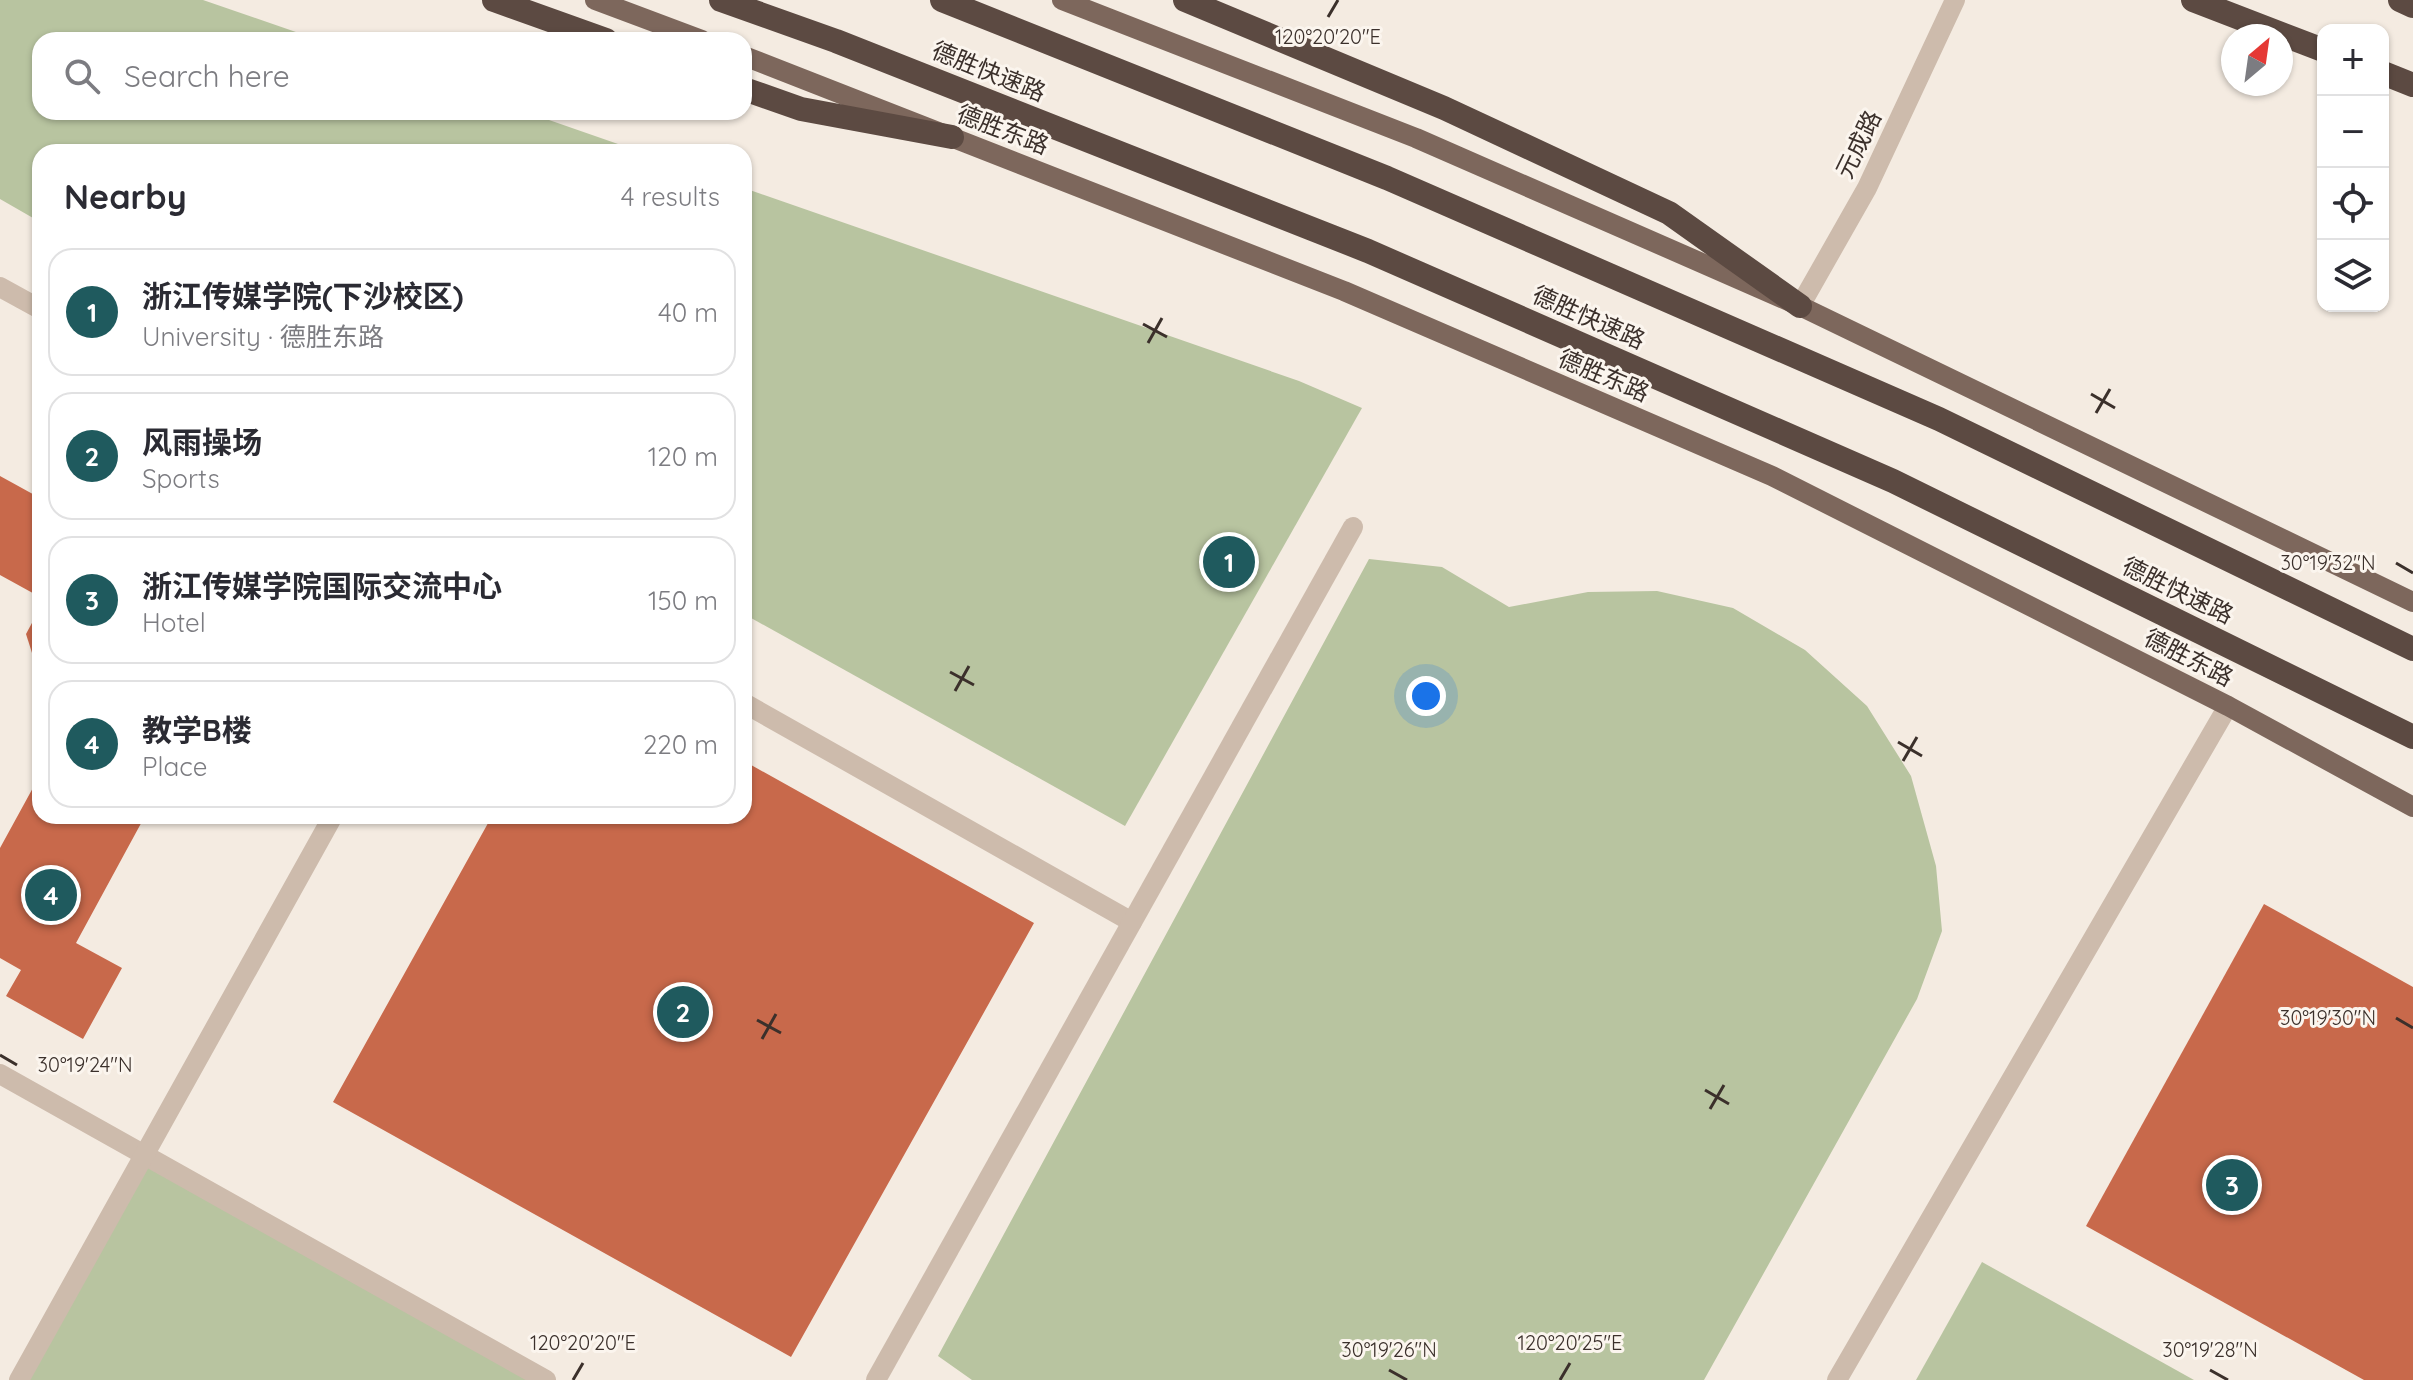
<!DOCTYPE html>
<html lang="en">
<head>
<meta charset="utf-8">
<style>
	body { margin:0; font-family:Quicksand,"Noto Sans SC",sans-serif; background:#f2f2f3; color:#2b2b33 }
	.controls { position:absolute; right:24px; top:24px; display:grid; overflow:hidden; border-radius:16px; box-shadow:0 2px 6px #0004 }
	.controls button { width:72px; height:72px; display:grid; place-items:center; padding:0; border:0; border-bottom:2px solid #e1e1e2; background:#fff; color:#2b2b33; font:40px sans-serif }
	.compass { position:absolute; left:2221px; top:24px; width:72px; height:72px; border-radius:50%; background:#fff; box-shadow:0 2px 6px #0004; rotate:29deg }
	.you { position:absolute; left:1426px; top:696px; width:28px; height:28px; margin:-20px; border:6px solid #fff; border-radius:50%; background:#1a73e8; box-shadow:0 0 0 12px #1a73e833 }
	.badge { display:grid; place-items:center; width:52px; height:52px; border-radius:50%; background:#1f5a5e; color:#fff; font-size:26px; font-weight:700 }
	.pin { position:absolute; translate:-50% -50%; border:4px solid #fff; box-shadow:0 2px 8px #0006 }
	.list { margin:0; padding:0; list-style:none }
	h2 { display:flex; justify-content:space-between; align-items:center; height:104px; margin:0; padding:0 32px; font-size:34px }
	h2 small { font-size:26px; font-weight:400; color:#7c7c81 }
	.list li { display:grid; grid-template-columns:52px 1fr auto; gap:24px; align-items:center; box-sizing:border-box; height:128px; margin:0 16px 16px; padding:0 16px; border:2px solid #e1e1e2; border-radius:24px }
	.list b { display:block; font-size:30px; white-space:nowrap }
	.list p { margin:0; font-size:26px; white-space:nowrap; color:#7c7c81 }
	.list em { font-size:26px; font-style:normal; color:#7c7c81 }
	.icon { flex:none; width:44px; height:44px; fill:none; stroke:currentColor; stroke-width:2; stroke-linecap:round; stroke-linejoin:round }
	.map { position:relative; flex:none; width:2413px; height:1380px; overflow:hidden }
	.search { position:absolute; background:#fff; box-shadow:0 2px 6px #0004; left:32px; top:32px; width:720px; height:88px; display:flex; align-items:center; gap:20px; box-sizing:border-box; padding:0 28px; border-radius:24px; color:#7c7c81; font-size:30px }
	.panel { position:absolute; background:#fff; box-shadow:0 2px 6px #0004; left:32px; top:144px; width:720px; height:680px; border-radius:24px }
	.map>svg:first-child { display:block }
</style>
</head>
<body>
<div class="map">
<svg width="2413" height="1380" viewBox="0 0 2413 1380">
	<rect width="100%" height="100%" fill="#f4ebe1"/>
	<g fill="#b8c4a0">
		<polygon points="0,0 203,0 319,40 40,40 40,112 526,112 641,152 40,152 40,222 0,199"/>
		<polygon points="744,188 1299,381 1362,408 1125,826 744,614"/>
		<polygon points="1369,559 1442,567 1509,607 1588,592 1657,591 1733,608 1805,650 1867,706 1911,776 1936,866 1942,931 1917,999 1704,1380 972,1380 938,1356"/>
		<polygon points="144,1153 546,1380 19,1380"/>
		<polygon points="1982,1262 2194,1380 1916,1380"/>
	</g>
	<g fill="#c8694b">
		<polygon points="0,476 40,498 40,597 0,575"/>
		<polygon points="40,608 40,675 39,675 26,634"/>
		<polygon points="744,761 1034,923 791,1357 333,1102 492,816 744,816"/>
		<polygon points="40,775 40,816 145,816 76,943 122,968 83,1039 6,996 21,970 0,958 0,848"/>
		<polygon points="2264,904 2413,987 2413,1380 2364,1380 2086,1226"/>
	</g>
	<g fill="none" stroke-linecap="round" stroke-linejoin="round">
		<g stroke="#cdbbac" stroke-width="20">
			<polyline points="0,287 40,309"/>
			<polyline points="1800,306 1867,188 1955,0"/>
			<polyline points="744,703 1132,922"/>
			<polyline points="0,1074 546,1380"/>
			<polyline points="19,1380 333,816"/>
			<polyline points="876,1380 1353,527"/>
			<polyline points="1837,1380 2228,706"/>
		</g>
		<g stroke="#7d675c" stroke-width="20">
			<polyline points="595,0 702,40"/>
			<polyline points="1062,0 1416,138 1800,306 2413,602"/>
			<polyline points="744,56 1344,291 1772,476 2228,706 2413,807"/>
		</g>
		<g stroke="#5c4a42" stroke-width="24">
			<polyline points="494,0 606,40"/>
			<polyline points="721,0 836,41 1368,251 1893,481 2413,737"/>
			<polyline points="942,0 1387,178 1939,419 2413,649"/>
			<polyline points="1185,0 1444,108 1669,213 1800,306"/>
			<polyline points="2193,0 2323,50"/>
			<polyline points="2400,0 2413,6"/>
			<polyline points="2383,73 2413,85"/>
			<polyline points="744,89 801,109 952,137"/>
		</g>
	</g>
	<path fill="none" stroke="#3b302b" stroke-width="3" d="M1328 17 1338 0M1143 324 1167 337M1148 343 1162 318M2091 394 2115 408M2096 413 2110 389M2396 563 2413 573M950 672 974 685M955 691 969 666M1898 742 1922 756M1903 761 1917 737M2396 1018 2413 1028M757 1020 781 1033M762 1039 776 1014M0 1055 17 1065M1705 1090 1729 1104M1710 1109 1724 1085M1389 1370 1407 1380M2210 1370 2228 1380M573 1380 583 1363M1560 1380 1570 1363"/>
	<g text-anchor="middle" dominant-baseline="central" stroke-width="6" stroke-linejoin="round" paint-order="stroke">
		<g font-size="24" fill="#3b302b" stroke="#fbf5ee">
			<text transform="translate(989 71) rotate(22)">德胜快速路</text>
			<text transform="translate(1003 129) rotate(21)">德胜东路</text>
			<text transform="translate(1858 144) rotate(-64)">元成路</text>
			<text transform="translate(1589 317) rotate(24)">德胜快速路</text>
			<text transform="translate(1604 375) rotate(23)">德胜东路</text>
			<text transform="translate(2178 590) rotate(26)">德胜快速路</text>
			<text transform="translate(2189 657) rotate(27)">德胜东路</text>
		</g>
	</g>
	<g font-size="20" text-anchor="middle" fill="#3b302b" stroke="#fbf5ee" stroke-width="6" stroke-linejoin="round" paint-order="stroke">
		<text x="1328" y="44">120°20'20"E</text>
		<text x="2328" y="570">30°19'32"N</text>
		<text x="2328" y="1025">30°19'30"N</text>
		<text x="85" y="1072">30°19'24"N</text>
		<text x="583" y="1350">120°20'20"E</text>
		<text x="1570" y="1350">120°20'25"E</text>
		<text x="1389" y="1357">30°19'26"N</text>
		<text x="2210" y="1357">30°19'28"N</text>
	</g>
</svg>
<div class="controls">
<button>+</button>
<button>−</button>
<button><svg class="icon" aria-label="locate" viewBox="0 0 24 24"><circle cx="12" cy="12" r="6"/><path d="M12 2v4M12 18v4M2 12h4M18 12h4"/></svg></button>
<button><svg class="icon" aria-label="layers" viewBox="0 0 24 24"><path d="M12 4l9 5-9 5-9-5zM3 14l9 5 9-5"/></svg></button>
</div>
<svg class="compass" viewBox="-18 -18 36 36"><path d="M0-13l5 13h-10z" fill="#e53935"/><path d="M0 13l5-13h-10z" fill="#7c7c81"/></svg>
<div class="you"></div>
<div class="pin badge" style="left:1229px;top:562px">1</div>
<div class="pin badge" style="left:683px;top:1012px">2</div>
<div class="pin badge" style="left:2232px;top:1185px">3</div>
<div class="pin badge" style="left:51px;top:895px">4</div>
<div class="search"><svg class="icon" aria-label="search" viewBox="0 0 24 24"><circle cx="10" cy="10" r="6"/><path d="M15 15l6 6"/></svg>Search here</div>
<section class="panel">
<h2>Nearby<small>4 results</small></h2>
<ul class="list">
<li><span class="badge">1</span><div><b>浙江传媒学院(下沙校区)</b><p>University · 德胜东路</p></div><em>40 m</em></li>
<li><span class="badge">2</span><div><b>风雨操场</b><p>Sports</p></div><em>120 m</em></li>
<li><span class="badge">3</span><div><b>浙江传媒学院国际交流中心</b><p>Hotel</p></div><em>150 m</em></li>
<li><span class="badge">4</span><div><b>教学B楼</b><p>Place</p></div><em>220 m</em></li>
</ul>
</section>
</div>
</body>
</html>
